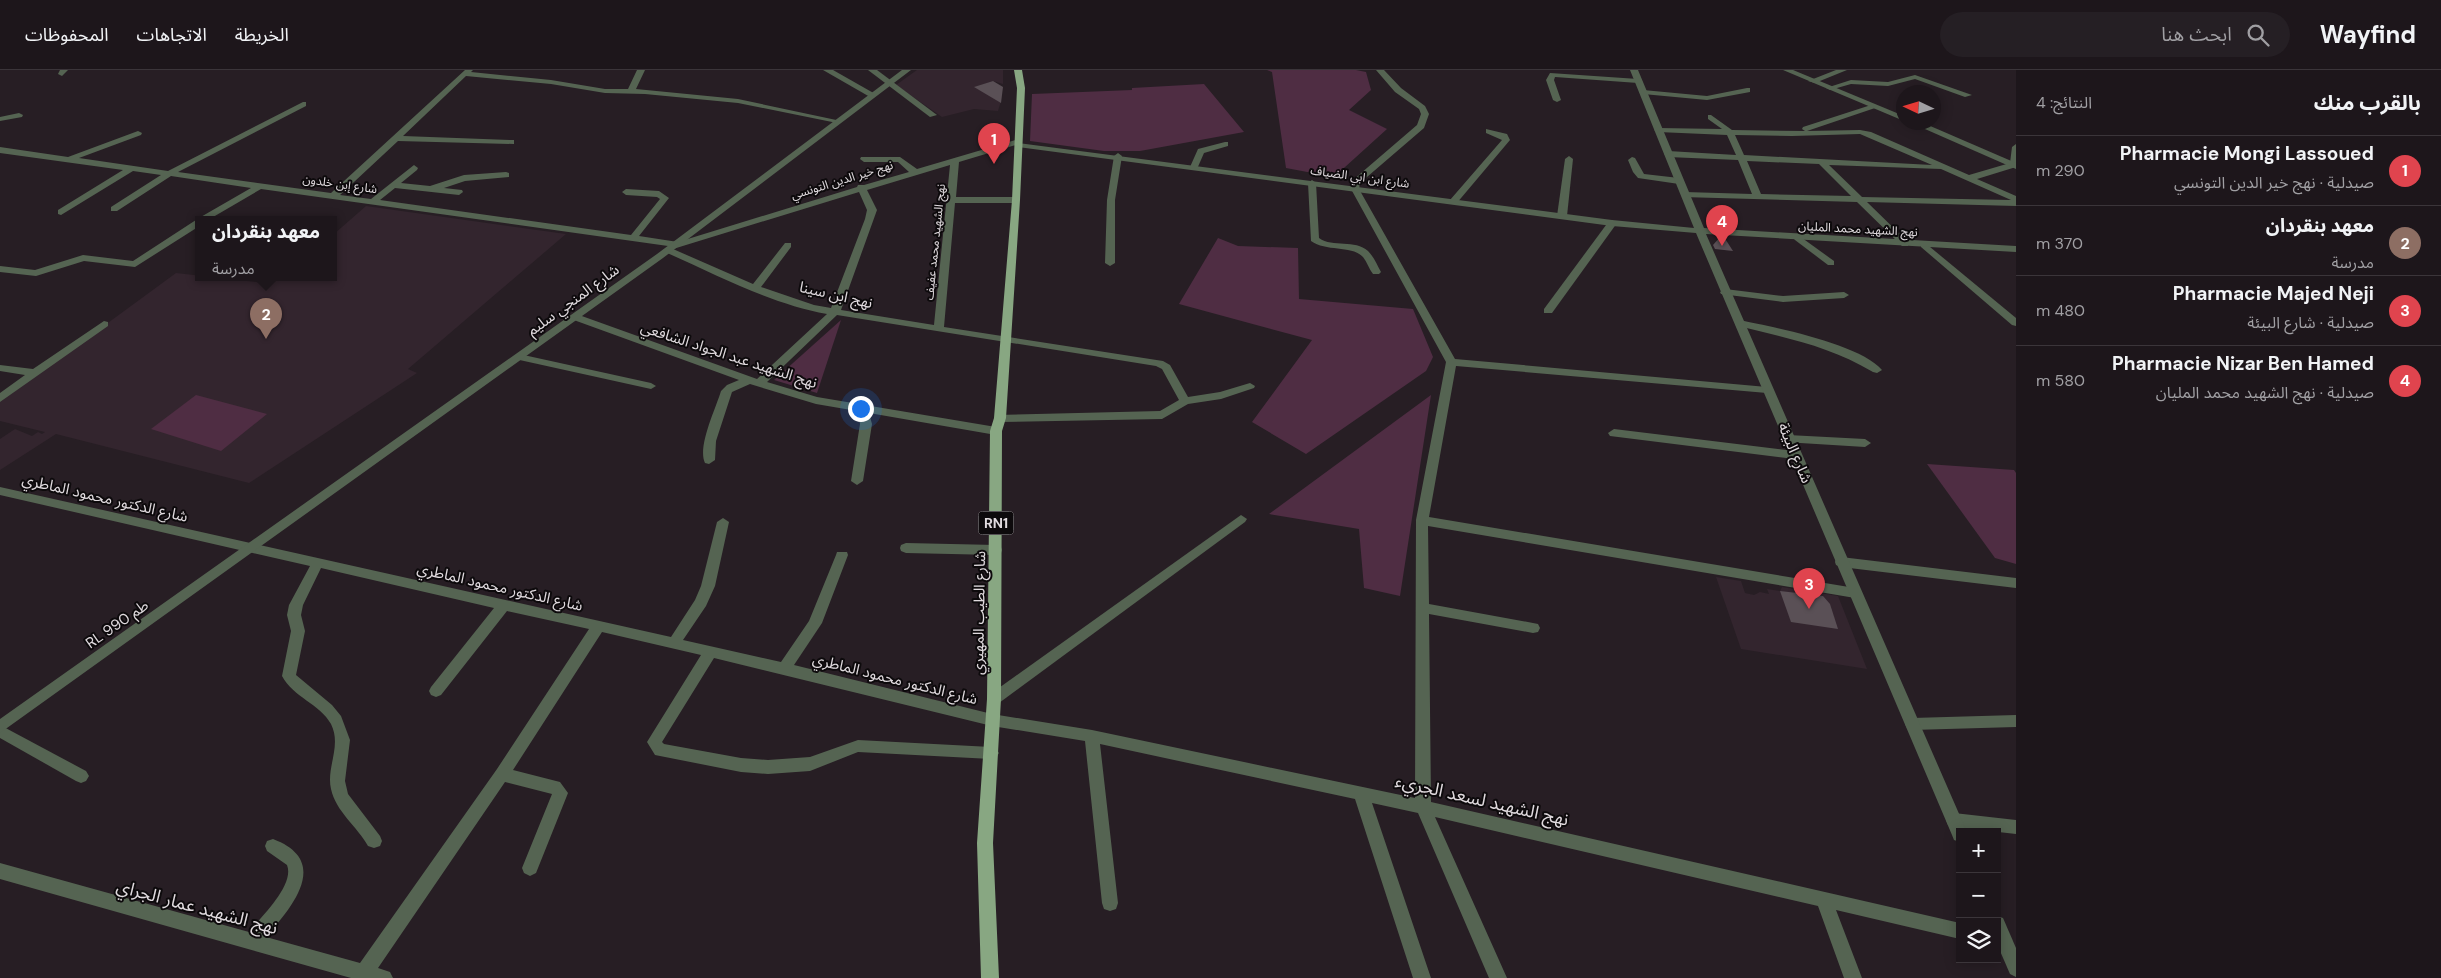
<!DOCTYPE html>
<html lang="ar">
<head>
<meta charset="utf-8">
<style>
	body { margin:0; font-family:"DM Sans","Noto Sans Arabic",sans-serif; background:#251f24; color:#f1f3f6; direction:rtl }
	.controls { position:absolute; right:15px; bottom:15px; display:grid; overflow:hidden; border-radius:0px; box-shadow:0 2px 12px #0003 }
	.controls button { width:45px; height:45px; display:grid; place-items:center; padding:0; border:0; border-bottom:1px solid #3b353a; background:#1d161b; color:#f1f3f6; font:25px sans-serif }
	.compass { position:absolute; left:1896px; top:15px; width:45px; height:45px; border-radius:50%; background:#1d161b; box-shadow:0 2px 12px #0003; rotate:274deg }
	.you { position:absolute; left:860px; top:338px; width:18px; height:18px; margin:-12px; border:4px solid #fff; border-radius:50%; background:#1a73e8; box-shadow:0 0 0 8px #1a73e833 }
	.badge { display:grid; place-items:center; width:32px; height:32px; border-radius:50%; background:#db2777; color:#fff; font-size:16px; font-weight:700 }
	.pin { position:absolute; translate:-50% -41px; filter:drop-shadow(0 1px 2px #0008) }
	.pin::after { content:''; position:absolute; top:26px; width:18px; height:15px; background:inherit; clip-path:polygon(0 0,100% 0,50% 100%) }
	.popup { position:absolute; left:195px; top:146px; width:142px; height:65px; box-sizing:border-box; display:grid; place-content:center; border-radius:0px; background:#1d161b; filter:drop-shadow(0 1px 4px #0005); font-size:16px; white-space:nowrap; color:#a09fa3 }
	.popup b { font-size:19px; color:#f1f3f6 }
	.popup::after { content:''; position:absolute; left:50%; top:100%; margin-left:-10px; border:10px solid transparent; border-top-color:#1d161b }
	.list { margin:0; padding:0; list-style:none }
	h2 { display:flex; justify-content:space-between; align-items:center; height:65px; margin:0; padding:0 20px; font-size:21px }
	h2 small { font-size:16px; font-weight:400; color:#a09fa3 }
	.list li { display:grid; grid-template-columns:32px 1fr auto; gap:15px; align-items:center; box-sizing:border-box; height:70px; padding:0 20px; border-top:1px solid #3b353a }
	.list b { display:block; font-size:19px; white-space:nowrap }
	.list p { margin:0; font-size:16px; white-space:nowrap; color:#a09fa3 }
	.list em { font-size:16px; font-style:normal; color:#a09fa3 }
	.icon { flex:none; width:28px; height:28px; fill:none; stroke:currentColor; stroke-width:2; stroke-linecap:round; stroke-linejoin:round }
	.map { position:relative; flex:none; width:2016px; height:908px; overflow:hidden; direction:ltr }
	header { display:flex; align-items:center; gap:30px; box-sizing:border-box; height:70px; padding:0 25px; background:#1d161b; border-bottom:1px solid #3b353a }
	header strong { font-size:24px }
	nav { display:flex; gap:28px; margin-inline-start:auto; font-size:18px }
	.search { width:350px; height:45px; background:#251f24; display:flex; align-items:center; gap:12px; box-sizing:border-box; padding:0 18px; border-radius:28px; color:#a09fa3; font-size:19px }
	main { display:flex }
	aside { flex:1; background:#1d161b }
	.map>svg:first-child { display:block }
</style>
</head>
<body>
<header>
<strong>Wayfind</strong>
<div class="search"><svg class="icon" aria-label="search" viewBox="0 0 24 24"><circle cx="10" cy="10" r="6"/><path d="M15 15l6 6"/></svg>ابحث هنا</div>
<nav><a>الخريطة</a><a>الاتجاهات</a><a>المحفوظات</a></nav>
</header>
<main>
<aside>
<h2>بالقرب منك<small>النتائج: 4</small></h2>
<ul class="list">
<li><span class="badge" style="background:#e0444e">1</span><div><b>Pharmacie Mongi Lassoued</b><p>صيدلية · نهج خير الدين التونسي</p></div><em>290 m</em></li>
<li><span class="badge" style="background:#8d6e63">2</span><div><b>معهد بنقردان</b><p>مدرسة</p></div><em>370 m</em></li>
<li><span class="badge" style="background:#e0444e">3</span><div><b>Pharmacie Majed Neji</b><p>صيدلية · شارع البيئة</p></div><em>480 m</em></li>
<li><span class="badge" style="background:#e0444e">4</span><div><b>Pharmacie Nizar Ben Hamed</b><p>صيدلية · نهج الشهيد محمد المليان</p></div><em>580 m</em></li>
</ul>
</aside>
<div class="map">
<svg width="2016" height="908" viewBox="0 0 2016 908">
	<rect width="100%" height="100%" fill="#271e24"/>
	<g fill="#33252e">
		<polygon points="917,0 1003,0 1003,14 993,11 975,17 1001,31 998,41 974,39 942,47 896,15"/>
		<polygon points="366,136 566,164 408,299 417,303 249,413 56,364 0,400 0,369 15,359 32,366 38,362 42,364 45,362 0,351 0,332 176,203 265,213 280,208 334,208 334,164"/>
		<polygon points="1716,507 1741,511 1745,523 1754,525 1760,522 1769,524 1767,519 1780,521 1782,517 1838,526 1867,599 1741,579"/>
	</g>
	<g fill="#4f2d43">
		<polygon points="1267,0 1356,0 1366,2 1371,20 1349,40 1387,59 1334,107 1286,98 1272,2"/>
		<polygon points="1204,14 1244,62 1140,81 1104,81 1030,71 1032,24 1132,20 1132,18"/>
		<polygon points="1218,168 1238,176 1298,178 1299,229 1413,239 1433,287 1426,301 1306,384 1252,352 1312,270 1179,234"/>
		<polygon points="841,250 817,323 774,310"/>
		<polygon points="196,325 267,344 221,381 151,359"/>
		<polygon points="1431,325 1400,526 1364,518 1359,459 1269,444"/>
		<polygon points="1927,394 2014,400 2016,403 2016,494 1995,488"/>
	</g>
	<g fill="#5a5056">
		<polygon points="993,11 1003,17 1001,33 974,17"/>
		<polygon points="1720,167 1724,167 1733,181 1715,179 1713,175"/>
		<polygon points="1780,521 1823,526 1830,534 1838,559 1791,552"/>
	</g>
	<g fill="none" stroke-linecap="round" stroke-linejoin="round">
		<g fill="#556452" fill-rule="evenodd">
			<polygon points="60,0 68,0 62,6 58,4"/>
			<path d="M465 0H473L471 2 551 10 605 19H628L637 0H645L636 19 738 29 841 51 837 53 738 33 645 24 605 23 551 14 466 6 403 66 511 70H514V74L398 71 340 125 371 129 414 95 418 98 417 100 401 113 430 116 464 105 506 102 509 103V107L465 111 444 118 462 120 463 122 459 125 395 118 380 130 631 165 660 129 657 127 626 125 622 122 626 119 659 121 669 128 639 166 678 172 857 117 858 115H864L909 102 898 92H864L860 89 861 87H900L917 99 1019 69H1022V73L959 92 956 127H1016L1020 130 1016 133H955L944 257 1163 291 1170 295 1188 327 1220 322 1250 313 1255 316 1254 318 1221 329 1188 334 1162 349 1000 352 994 348 996 345 1160 341 1179 330 1162 299 1156 296 837 245 767 312 817 327 996 357 1002 361 996 365 869 343 872 354 863 411 857 415 851 411 860 354 857 341 816 334 750 314 732 322 716 371 715 390 709 394 705 393C697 377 716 338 721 321L727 315 739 310 571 249V245H579L757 309 827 244C771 234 717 205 665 182L663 180 669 177 668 176 261 119 208 150H198V157L135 197 84 191 36 206 0 202V196L35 200 83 185 133 191 199 148 251 118 171 106 117 141H111V137L161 105 133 101 61 145 58 144V140L123 100 0 83V77L68 87 138 61 142 63 141 65 79 88 168 101 303 32H306V36L178 102 331 123ZM950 95 934 255 841 240 877 140 867 120ZM859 122 867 140 865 149 831 238 814 235 761 217 791 177V173H785L753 214 673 179Z"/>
			<polygon points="823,0 833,0 877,25 870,27"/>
			<polygon points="868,0 877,0 937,45 930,47"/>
			<path d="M1376 0H1384L1401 18 1425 36 1429 44 1424 58 1360 113 1359 119 1455 289 1767 317 1773 320 1767 323 1456 296 1429 447 1855 518 1860 519 1862 523 1860 527 1855 528 1428 456 1429 534 1533 553 1538 554 1540 558 1538 562 1533 563 1429 544 1431 732 1960 853V869L1836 840 1862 908H1844L1818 836 1435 747 1507 908H1489L1418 743 1372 733 1431 908H1413L1355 729 1100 674 1118 833 1116 839 1110 841 1104 839 1102 833 1085 671 992 656 714 588 662 672 664 674 741 688 768 690 810 687 858 670 991 677 996 678 999 683 996 688 991 689 858 682 810 701 768 704 741 702 660 686 655 685 647 672 701 585 602 562 513 700 560 712 568 723 536 803 530 806 524 803 522 798 552 724 505 712 378 898 390 902 393 908H351L0 809V793L249 862C261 847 295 815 287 795L267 781 265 776 267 771 273 769C331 791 293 836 266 867L360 893 497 699 589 559 507 541 441 625 436 627 431 625 429 621 431 617 494 538 321 498 303 535 301 545 305 561 296 605 332 635 341 646 350 670 345 711 348 724 380 766 382 771 380 776 374 778 368 776C357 756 336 742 331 719 326 697 342 676 331 654 320 634 293 627 282 606L291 561 287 545 289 535 310 496 0 425V417L671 567 695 530 701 516 717 452 723 448 729 452 715 516 706 536 683 570 781 592 809 551 836 485 837 482H847L848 485 822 553 794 595 992 644 1092 660 1415 728 1416 450 1446 292 1351 119 1353 110 1417 55 1421 44 1419 39 1395 22Z"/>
			<polygon points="1836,0 1847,0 1815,13 1808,11"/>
			<polygon points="1550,3 1638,9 1642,11 1638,13 1555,7 1554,10 1561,30 1557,32 1553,30 1546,10"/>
			<polygon points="1915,5 1972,25 1965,27 1915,9 1888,16 1851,14 1830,20 1826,18 1851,10 1888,12"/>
			<polygon points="1747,18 1750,18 1750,22 1707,30 1643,24 1639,22 1643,20 1707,26"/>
			<path d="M1871 35 1878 37 1807 61 1860 60 1871 62 1969 105 2010 93 2012 77 2016 74V97L1977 109 2016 126V136L1867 132 1908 172V176H1902L1857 132 1682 127V123L1685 122 1752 124 1738 90 1668 87 1664 84 1668 81 1736 85 1727 65 1658 62 1654 60 1658 58 1722 59 1708 49V45H1711L1732 60 1805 61 1802 59 1803 57ZM1860 64 1932 95 1744 85 1735 65 1792 66ZM1747 91 1819 94 1851 126 1761 124ZM1829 95 1941 99 2011 130 1862 127Z"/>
			<polygon points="19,43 23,45 22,47 0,51 0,47"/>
			<polygon points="1486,59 1507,64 1510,70 1456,134 1450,134 1450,130 1502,70 1486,63"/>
			<polygon points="1225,72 1228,72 1228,76 1204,83 1197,99 1191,99 1190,97 1198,79"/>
			<polygon points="1118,83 1122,86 1115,130 1115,193 1110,196 1105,193 1107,130 1114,86"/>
			<polygon points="1569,86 1573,89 1567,146 1562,149 1557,146 1565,89"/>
			<polygon points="1632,87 1635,88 1644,104 1679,108 1683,111 1679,114 1638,108 1633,102 1628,90"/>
			<path d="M1312 110 1316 113 1319 168C1333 178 1355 169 1368 181 1374 187 1377 195 1381 202L1379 204H1373C1369 199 1367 192 1363 187 1352 175 1326 182 1311 171L1308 113Z"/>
			<polygon points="1612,150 1617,153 1552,243 1544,243 1544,239 1609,151"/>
			<polygon points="1798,165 1834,191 1834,195 1828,195 1795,170 1793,168"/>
			<polygon points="1924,172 2016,248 2016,256 2012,255 1921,177 1921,173"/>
			<polygon points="1725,219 1783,226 1844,222 1849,225 1844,228 1783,232 1721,224 1720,222"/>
			<path d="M1739 250C1774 257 1860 274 1882 300L1877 303 1873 302C1828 275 1785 268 1735 255V251Z"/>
			<polygon points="104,251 108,252 108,256 0,332 0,323 25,305 0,301 0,295 33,299"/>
			<polygon points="519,284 651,313 656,316 651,319 515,289 514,287"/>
			<polygon points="1614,359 1795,381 1801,385 1795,389 1610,366 1608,363"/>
			<polygon points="1788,365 1865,369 1871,373 1865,377 1784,372 1782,369"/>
			<polygon points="1241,445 1247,449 1245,452 999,633 994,635 989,633 987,629 989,625"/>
			<polygon points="906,473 996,475 1001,477 1002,480 1001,483 996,485 906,483 901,481 900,478 901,475"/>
			<polygon points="1841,487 2016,508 2016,518 1841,497 1836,495 1835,492 1836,489"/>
			<polygon points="2016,645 2016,657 1912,660 1907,658 1905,654 1907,650 1912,648"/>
			<polygon points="0,655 86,701 89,706 86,711 81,713 76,711 0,668"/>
			<polygon points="1954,743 2016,750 2016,764 1954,757 1948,755 1946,750 1948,745"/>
		</g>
		<g fill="#556452" fill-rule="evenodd">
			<polygon points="902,0 911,0 663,188 0,663 0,649 657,184"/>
			<polygon points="1630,0 1638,0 1704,158 2016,176 2016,182 1706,164 1967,762 1960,762 1960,772 1954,770 1952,765 1696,163 1612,156 1018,77 1014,75 1018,73 1612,150 1694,158"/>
			<polygon points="1783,0 1793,0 1904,46 1904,51"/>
			<polygon points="1909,52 1921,52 2016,93 2016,99"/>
			<polygon points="1997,846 2003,848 2016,878 2016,907 2010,904 1997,874"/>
		</g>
		<polygon fill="#88a782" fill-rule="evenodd" points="1014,0 1022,0 1025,18 1020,130 1006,348 1002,361 1001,629 993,773 999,908 981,908 977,773 987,629 990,361 994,348 1012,130 1017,18"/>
	</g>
	<g text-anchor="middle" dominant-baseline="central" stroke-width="4" stroke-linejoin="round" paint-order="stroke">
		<g font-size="12" fill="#e1dbdf" stroke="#0d0a0c">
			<text transform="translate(1360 107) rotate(8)">شارع ابن ابي الضياف</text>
			<text transform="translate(842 110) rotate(-17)">نهج خير الدين التونسي</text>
			<text transform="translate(340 114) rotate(8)">شارع إبن خلدون</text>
			<text transform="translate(1858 159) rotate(3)">نهج الشهيد محمد المليان</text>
			<text transform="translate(935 172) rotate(-84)">نهج الشهيد محمد عفيف</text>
		</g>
		<rect fill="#0d0a0c" stroke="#a19ca0" stroke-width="1" x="978.5" y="441.5" width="35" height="23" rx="4"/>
		<g font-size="14" font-weight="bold" fill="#e1dbdf">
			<text x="996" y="453">RN1</text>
		</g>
		<g font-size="15" fill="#e1dbdf" stroke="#0d0a0c">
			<text transform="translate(836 225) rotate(13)">نهج ابن سينا</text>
			<text transform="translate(573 230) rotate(-36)">شارع المنجي سليم</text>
			<text transform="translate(729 285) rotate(18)">نهج الشهيد عبد الجواد الشافعي</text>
			<text transform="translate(1795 383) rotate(67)">شارع البيئة</text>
			<text transform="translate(105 428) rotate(13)">شارع الدكتور محمود الماطري</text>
			<text transform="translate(500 517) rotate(13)">شارع الدكتور محمود الماطري</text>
			<text transform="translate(979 543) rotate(-89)">شارع الطيب المهيري</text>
			<text transform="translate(117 554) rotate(-35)">RL طم 990</text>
			<text transform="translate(895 609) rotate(14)">شارع الدكتور محمود الماطري</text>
		</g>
		<g font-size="18" fill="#e1dbdf" stroke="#0d0a0c">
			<text transform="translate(1482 730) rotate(13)">نهج الشهيد لسعد الجريء</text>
			<text transform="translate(197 837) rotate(15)">نهج الشهيد عمار الجراي</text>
		</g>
	</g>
</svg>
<div class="controls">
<button>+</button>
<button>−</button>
<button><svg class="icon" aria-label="layers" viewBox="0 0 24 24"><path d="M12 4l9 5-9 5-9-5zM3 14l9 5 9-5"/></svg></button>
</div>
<svg class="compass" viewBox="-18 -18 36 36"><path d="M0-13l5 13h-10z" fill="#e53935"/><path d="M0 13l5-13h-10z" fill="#a09fa3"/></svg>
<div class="you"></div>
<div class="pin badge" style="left:994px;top:94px;background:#e0444e">1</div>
<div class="pin badge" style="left:266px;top:269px;background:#8d6e63">2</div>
<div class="popup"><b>معهد بنقردان</b>مدرسة</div>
<div class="pin badge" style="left:1809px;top:539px;background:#e0444e">3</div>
<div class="pin badge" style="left:1722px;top:176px;background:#e0444e">4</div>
</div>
</main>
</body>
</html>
